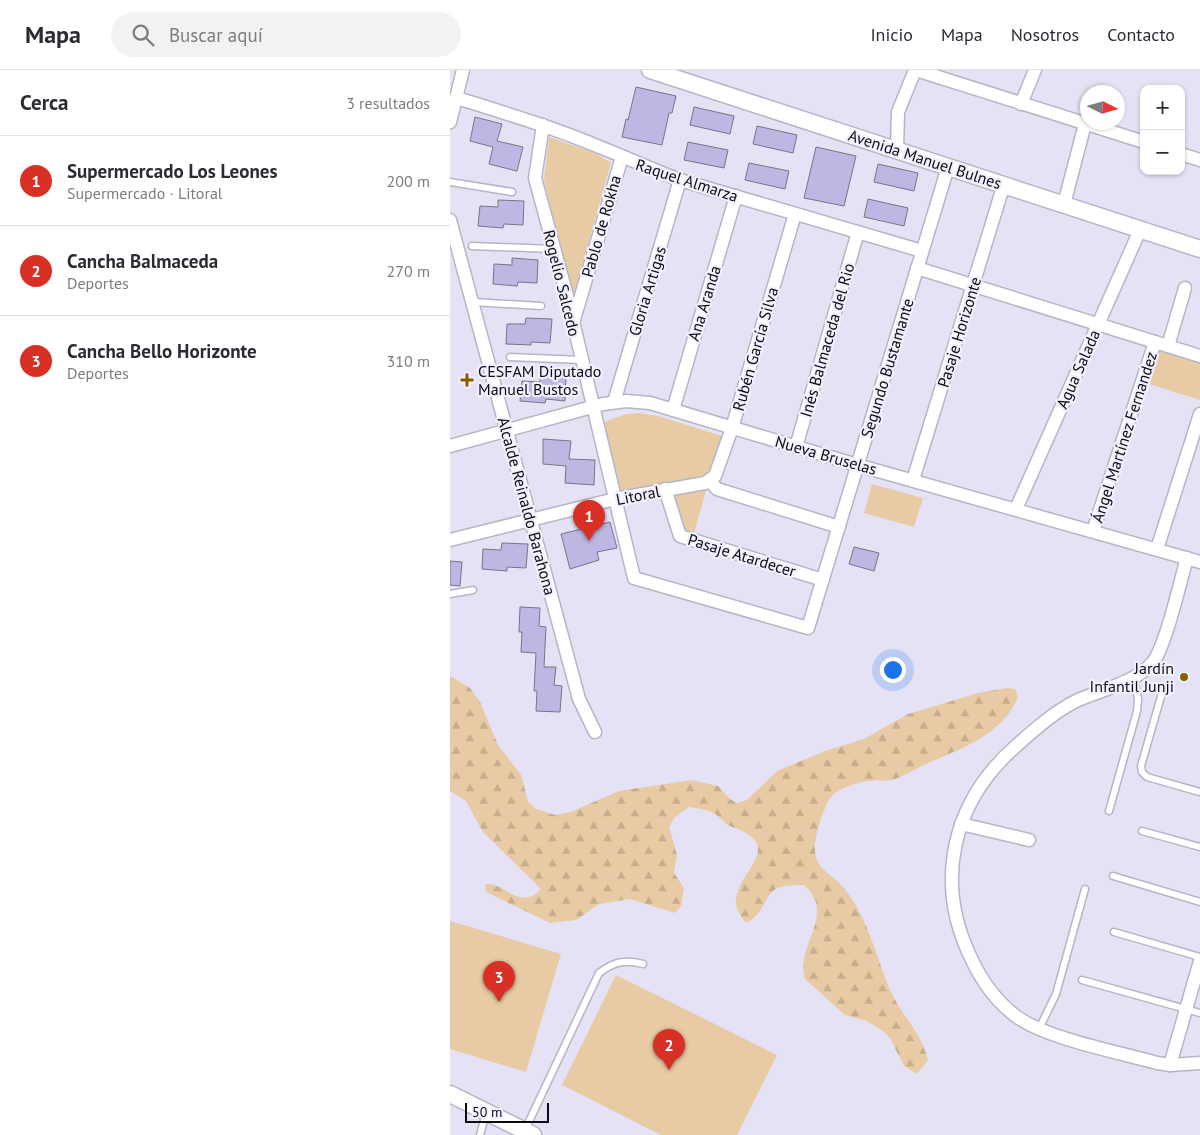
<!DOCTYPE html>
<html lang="es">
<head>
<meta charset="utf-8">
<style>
	body { margin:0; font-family:"PT Sans",sans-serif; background:#f2f2f3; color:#2b2b33 }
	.controls { position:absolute; right:15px; top:15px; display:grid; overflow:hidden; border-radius:10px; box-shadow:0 1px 4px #0004 }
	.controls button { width:45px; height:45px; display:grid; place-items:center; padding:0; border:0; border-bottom:1px solid #e1e1e2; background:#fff; color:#2b2b33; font:25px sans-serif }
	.compass { position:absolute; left:630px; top:15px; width:45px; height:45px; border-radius:50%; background:#fff; box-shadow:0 1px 4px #0004; rotate:95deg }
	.scale { position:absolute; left:15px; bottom:12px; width:84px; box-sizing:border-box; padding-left:5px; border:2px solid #0c0b11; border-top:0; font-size:14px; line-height:18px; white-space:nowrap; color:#0c0b11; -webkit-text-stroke:4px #f1f0fe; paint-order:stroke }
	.you { position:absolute; left:442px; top:599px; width:18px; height:18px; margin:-12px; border:4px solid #fff; border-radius:50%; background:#1a73e8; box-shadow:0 0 0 8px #1a73e833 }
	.badge { display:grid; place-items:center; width:32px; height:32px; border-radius:50%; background:#d93025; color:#fff; font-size:16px; font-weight:700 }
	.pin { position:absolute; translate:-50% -41px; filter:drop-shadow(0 1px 2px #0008) }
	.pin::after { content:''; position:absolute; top:26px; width:18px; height:15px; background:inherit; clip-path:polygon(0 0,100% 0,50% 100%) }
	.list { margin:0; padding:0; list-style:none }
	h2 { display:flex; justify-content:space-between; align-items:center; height:65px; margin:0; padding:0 20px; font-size:21px }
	h2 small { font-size:16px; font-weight:400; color:#7c7c81 }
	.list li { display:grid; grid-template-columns:32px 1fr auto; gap:15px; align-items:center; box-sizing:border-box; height:90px; padding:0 20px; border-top:1px solid #e1e1e2 }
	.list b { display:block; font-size:19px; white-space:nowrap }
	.list p { margin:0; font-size:16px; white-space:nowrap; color:#7c7c81 }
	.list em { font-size:16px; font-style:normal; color:#7c7c81 }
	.icon { flex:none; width:28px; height:28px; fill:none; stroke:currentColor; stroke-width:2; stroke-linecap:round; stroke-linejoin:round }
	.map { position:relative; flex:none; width:750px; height:1065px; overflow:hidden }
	header { display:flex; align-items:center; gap:30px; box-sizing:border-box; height:70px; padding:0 25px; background:#fff; border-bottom:1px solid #e1e1e2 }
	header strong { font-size:24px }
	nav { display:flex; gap:28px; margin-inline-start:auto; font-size:18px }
	.search { width:350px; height:45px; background:#f2f2f3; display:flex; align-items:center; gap:12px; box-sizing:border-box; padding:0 18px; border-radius:28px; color:#7c7c81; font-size:19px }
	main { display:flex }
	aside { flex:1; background:#fff }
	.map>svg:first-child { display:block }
</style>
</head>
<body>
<header>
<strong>Mapa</strong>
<div class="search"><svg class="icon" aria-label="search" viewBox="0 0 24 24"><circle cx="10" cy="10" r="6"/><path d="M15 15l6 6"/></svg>Buscar aquí</div>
<nav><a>Inicio</a><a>Mapa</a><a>Nosotros</a><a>Contacto</a></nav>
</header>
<main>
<aside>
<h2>Cerca<small>3 resultados</small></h2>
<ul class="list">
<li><span class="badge">1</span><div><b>Supermercado Los Leones</b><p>Supermercado · Litoral</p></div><em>200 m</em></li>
<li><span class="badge">2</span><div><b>Cancha Balmaceda</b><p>Deportes</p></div><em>270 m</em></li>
<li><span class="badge">3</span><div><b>Cancha Bello Horizonte</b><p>Deportes</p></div><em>310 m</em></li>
</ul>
</aside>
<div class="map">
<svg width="750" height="1065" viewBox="0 0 750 1065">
	<defs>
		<pattern id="forest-firs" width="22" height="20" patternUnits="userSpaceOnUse" patternTransform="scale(1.25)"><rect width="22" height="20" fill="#e8cba4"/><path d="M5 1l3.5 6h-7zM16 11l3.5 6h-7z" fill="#c6ad8c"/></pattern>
	</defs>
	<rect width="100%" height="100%" fill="#e4e2f4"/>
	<path fill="url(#forest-firs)" d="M0 606 20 618 30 632 48 675 71 705 78 731 86 739 105 745 121 742 169 721 242 710 268 716 280 729 287 733 297 730 327 701 375 681 414 669 458 644 528 623 557 618 565 619 568 627C553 665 510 679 476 694 465 699 453 707 442 710 435 712 426 709 419 711 408 712 393 717 384 724 374 733 364 767 365 780 365 800 384 805 394 818 419 849 426 888 442 924 454 949 470 960 478 990L467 1004 454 996 440 968 434 962 417 951 395 945 355 909C344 875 388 845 354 815 347 815 338 815 330 817 314 822 315 845 296 853 291 847 285 838 286 829 290 798 337 776 280 756 274 754 271 747 265 744 258 740 247 738 239 737L224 748 219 757 227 785 224 803 234 818 231 836 225 843 180 829 149 834 126 850 100 853 36 822 35 814C56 812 70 842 91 819L33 762 16 731 0 721Z"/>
	<g fill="#e8cba4">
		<polygon points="99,67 145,83 161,93 123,228 94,110"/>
		<polygon points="708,277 750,289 750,330 696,313"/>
		<polygon points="189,343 208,346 272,366 244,463 233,460 220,413 169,423 154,352 176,344"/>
		<polygon points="422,414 473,428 464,457 414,443"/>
		<polygon points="0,851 111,884 76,1002 0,979"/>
		<polygon points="166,905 327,985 287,1065 211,1065 112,1015"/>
	</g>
	<g fill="#bcb7e3" stroke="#777585">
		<polygon points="186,17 226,26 222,43 219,43 212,75 172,67 176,49 178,50"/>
		<polygon points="244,37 284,46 280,64 240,55"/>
		<polygon points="25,47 52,54 47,71 73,77 67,101 39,94 43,77 20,71"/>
		<polygon points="307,56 347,65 343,83 303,74"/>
		<polygon points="238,72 278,80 274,98 234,90"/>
		<polygon points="366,77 406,86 394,136 354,128"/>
		<polygon points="299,93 339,101 335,119 295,110"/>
		<polygon points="428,94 468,103 464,121 424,112"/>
		<polygon points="418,129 458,138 454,156 414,147"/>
		<polygon points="48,130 74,131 73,155 54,154 53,158 28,156 30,136 48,137"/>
		<polygon points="62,188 88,190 87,213 68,212 67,216 43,214 44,194 62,195"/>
		<polygon points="76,248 102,249 100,273 81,272 81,275 56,274 57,254 75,254"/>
		<polygon points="90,305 116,307 115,331 96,329 95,333 70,331 72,311 90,312"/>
		<polygon points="93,369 121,371 119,389 145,390 144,415 115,413 116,396 93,394"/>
		<polygon points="160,452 167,478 147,482 149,490 120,499 111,464"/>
		<polygon points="52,473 78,474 76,498 57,497 57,501 32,499 33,479 51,480"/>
		<polygon points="404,477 429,483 424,501 399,494"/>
		<polygon points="0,491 12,492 10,516 0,515"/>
		<polygon points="70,537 90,538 89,556 96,557 94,597 106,597 104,615 112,616 110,642 86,641 87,621 84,621 86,583 71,582 72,562 69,562"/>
	</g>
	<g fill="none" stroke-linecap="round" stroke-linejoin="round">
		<g stroke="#b6b5c6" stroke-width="9">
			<g id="service">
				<polyline points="0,112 62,122"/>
				<polyline points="22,176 104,179"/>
				<polyline points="22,232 91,236"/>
				<polyline points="60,287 131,290"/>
				<polyline points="0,524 23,520"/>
				<polyline points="712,623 691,696 692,702 697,707 750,722"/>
				<polyline points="659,741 687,641 688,629 684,607"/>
				<polyline points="692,761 750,777"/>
				<polyline points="663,806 750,832"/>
				<polyline points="664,862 750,887"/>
				<polyline points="632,910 750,943"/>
				<polyline points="589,959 606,924 635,819"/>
				<path d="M75 1060 149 903C164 892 174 889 193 894"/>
				<polyline points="30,1065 36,1043"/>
			</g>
		</g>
		<g stroke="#b6b5c6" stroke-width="15">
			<g id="minor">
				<polyline points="466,0 694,72"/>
				<path d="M7 28C55 43 105 58 152 78 178 88 203 100 230 110L472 181"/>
				<polyline points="571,34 585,0"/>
				<polyline points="0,52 13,0"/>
				<polyline points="93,55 85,108 116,222 184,508 358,558 498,97"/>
				<polyline points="447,80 448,42 465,0"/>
				<polyline points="731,84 750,90"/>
				<polyline points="614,134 635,54"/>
				<polyline points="0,150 129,629 145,662"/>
				<polyline points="467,198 750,286"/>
				<polyline points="123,253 172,87"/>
				<polyline points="718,276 735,218"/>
				<polyline points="164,332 230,110"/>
				<polyline points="223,340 286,126"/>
				<polyline points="0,376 153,334 176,331 200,333 407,395 750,492"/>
				<polyline points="346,377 408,162"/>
				<polyline points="463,410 554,114"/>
				<polyline points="260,411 267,419 389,457"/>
				<polyline points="215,419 230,466 373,510"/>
				<polyline points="566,439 690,160"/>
				<polyline points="643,461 705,272"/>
				<polyline points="0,470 165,429 255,413 265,406 282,358 345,144"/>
				<polyline points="707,479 750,344"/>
				<path d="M737 488C730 512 716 575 703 592 686 613 650 620 626 631 604 642 584 660 566 676 502 732 484 812 521 888 531 910 547 932 567 947 598 969 668 982 707 993L720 995 750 993"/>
				<polyline points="511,754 579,770"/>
				<polyline points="720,995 750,891"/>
			</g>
		</g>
		<g stroke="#b6b5c6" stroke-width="19">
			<g id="tertiary">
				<polyline points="200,0 750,179"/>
				<polyline points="0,1024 83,1065"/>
			</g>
		</g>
		<use href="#service" stroke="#fff" stroke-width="6"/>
		<use href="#minor" stroke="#fff" stroke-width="12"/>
		<use href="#tertiary" stroke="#fff" stroke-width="16"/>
	</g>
	<g fill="#8a5c00" stroke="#f1f0fe" stroke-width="2">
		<path d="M14.5 302.5h5v5h5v5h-5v5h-5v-5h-5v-5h5z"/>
		<circle cx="734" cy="607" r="5"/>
	</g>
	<g text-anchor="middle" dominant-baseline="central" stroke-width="4.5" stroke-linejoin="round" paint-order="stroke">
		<g font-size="16" fill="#0c0b11" stroke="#f1f0fe">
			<text transform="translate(475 89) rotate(18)">Avenida Manuel Bulnes</text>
			<text transform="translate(237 110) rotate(18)">Raquel Almarza</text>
			<text transform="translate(151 156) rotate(-74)">Pablo de Rokha</text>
			<text transform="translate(112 213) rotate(76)">Rogelio Salcedo</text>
			<text transform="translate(197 221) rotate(-73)">Gloria Artigas</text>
			<text transform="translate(254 233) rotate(-73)">Ana Aranda</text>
			<text transform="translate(509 262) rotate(-73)">Pasaje Horizonte</text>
			<text transform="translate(377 270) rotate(-74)">Inés Balmaceda del Rio</text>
			<text transform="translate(305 279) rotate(-74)">Rubén García Silva</text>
			<text transform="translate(437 298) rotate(-73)">Segundo Bustamante</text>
			<text transform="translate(628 299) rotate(-66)">Agua Salada</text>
			<text transform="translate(674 367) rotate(-72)">Ángel Martínez Fernandez</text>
			<text transform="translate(376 385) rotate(16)">Nueva Bruselas</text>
			<text transform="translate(188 425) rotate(-11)">Litoral</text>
			<text transform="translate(77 436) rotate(75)">Alcalde Reinaldo Barahona</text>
			<text transform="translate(292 485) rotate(17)">Pasaje Atardecer</text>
		</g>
		<g font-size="16" fill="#0c0b11" stroke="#f1f0fe" text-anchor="start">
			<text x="28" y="301">CESFAM Diputado<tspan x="28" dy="18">Manuel Bustos</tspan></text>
			<text x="724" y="598" text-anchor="end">Jardín<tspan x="724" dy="18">Infantil Junji</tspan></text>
		</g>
	</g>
</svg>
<div class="controls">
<button>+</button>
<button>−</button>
</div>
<svg class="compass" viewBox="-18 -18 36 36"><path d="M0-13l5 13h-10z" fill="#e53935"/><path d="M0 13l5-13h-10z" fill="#7c7c81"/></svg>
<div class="scale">50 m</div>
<div class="you"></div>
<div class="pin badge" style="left:139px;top:471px">1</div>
<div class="pin badge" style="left:219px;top:1000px">2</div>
<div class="pin badge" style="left:49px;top:932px">3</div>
</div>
</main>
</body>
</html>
